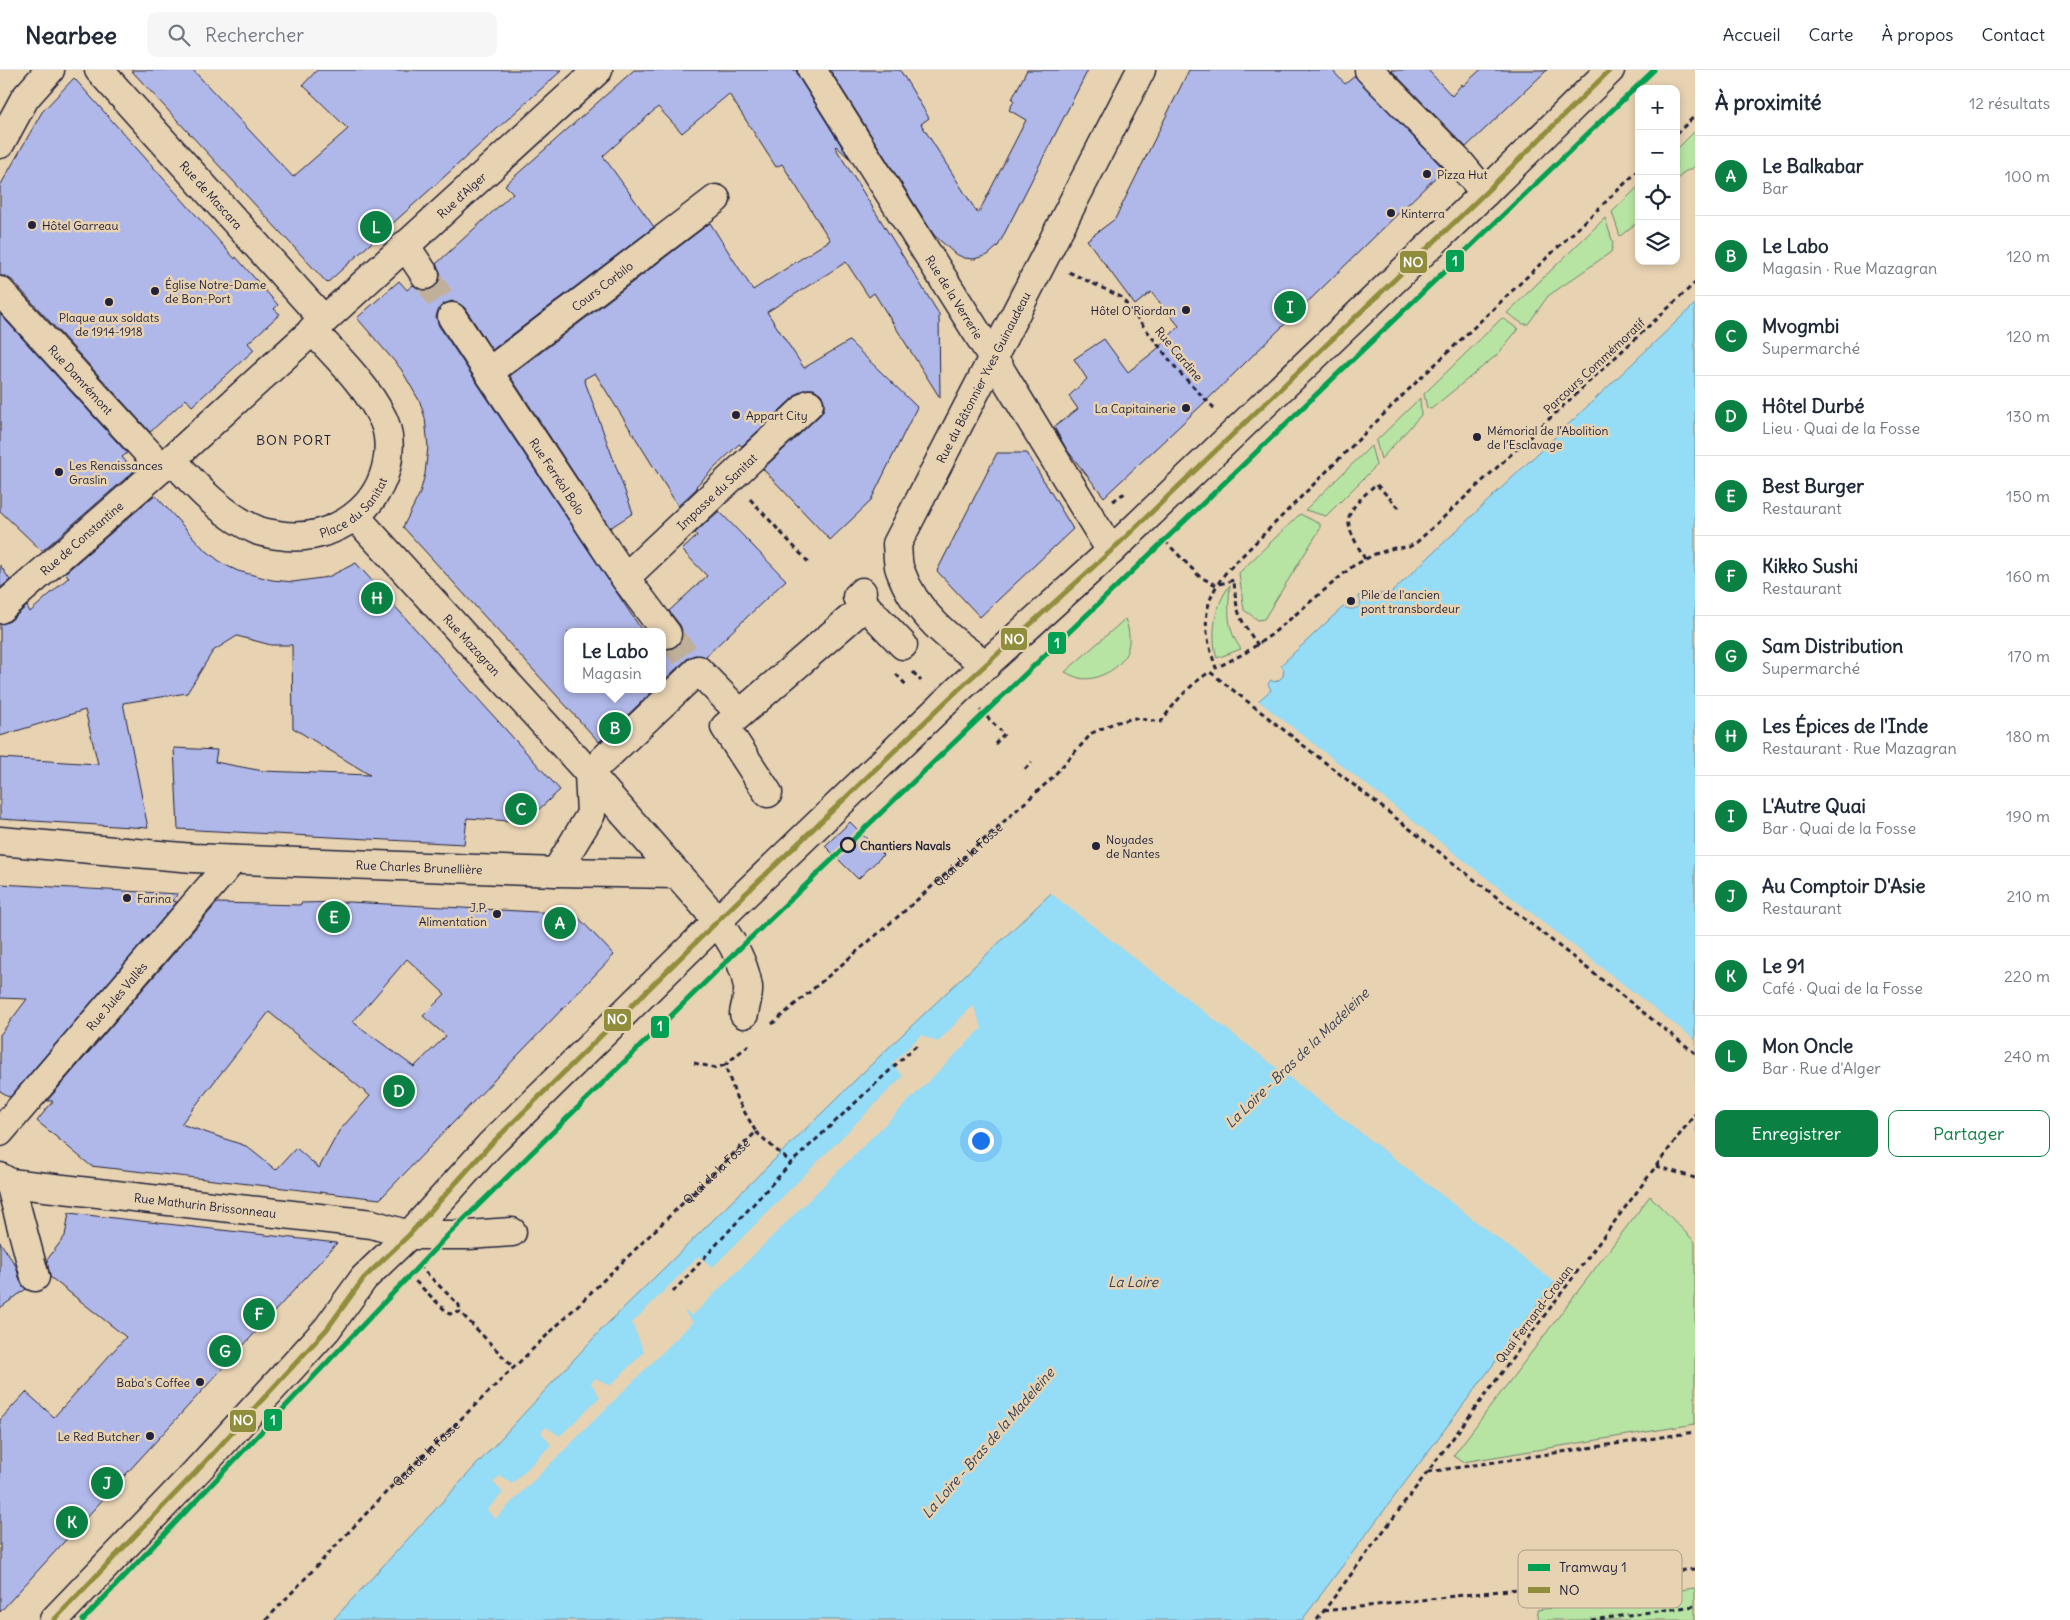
<!DOCTYPE html>
<html lang="fr">
<head>
<meta charset="utf-8">
<style>
	body { margin:0; font-family:Delius,sans-serif; background:#f6f6f7; color:#1f2937 }
	.controls { position:absolute; right:15px; top:15px; display:grid; overflow:hidden; border-radius:10px; box-shadow:0 2px 8px #0003 }
	.controls button { width:45px; height:45px; display:grid; place-items:center; padding:0; border:0; border-bottom:1px solid #e0e1e3; background:#fff; color:#1f2937; font:25px sans-serif }
	.you { position:absolute; left:980px; top:1070px; width:18px; height:18px; margin:-12px; border:4px solid #fff; border-radius:50%; background:#1a73e8; box-shadow:0 0 0 8px #1a73e833 }
	.badge { display:grid; place-items:center; width:32px; height:32px; border-radius:50%; background:#0b8043; color:#fff; font-size:16px; font-weight:700 }
	.pin { position:absolute; translate:-50% -50%; border:2px solid #fff; box-shadow:0 1px 5px #0006 }
	.popup { position:absolute; left:564px; top:558px; width:102px; height:65px; box-sizing:border-box; display:grid; place-content:center; border-radius:10px; background:#fff; filter:drop-shadow(0 1px 4px #0005); font-size:16px; white-space:nowrap; color:#747a83 }
	.popup b { font-size:19px; color:#1f2937 }
	.popup::after { content:''; position:absolute; left:50%; top:100%; margin-left:-10px; border:10px solid transparent; border-top-color:#fff }
	.list { margin:0; padding:0; list-style:none }
	h2 { display:flex; justify-content:space-between; align-items:center; height:65px; margin:0; padding:0 20px; font-size:21px }
	h2 small { font-size:16px; font-weight:400; color:#747a83 }
	.list li { display:grid; grid-template-columns:32px 1fr auto; gap:15px; align-items:center; box-sizing:border-box; height:80px; padding:0 20px; border-top:1px solid #e0e1e3 }
	.list b { display:block; font-size:19px; white-space:nowrap }
	.list p { margin:0; font-size:16px; white-space:nowrap; color:#747a83 }
	.list em { font-size:16px; font-style:normal; color:#747a83 }
	.actions { display:flex; gap:10px; padding:15px 20px }
	.actions a { flex:1; padding:11px 0; border:1px solid #0b8043; border-radius:10px; text-align:center; font-size:18px; color:#0b8043 }
	.actions .main { background:#0b8043; color:#fff }
	.icon { flex:none; width:28px; height:28px; fill:none; stroke:currentColor; stroke-width:2; stroke-linecap:round; stroke-linejoin:round }
	.map { position:relative; flex:none; width:1695px; height:1550px; overflow:hidden }
	header { display:flex; align-items:center; gap:30px; box-sizing:border-box; height:70px; padding:0 25px; background:#fff; border-bottom:1px solid #e0e1e3 }
	header strong { font-size:24px }
	nav { display:flex; gap:28px; margin-inline-start:auto; font-size:18px }
	.search { width:350px; height:45px; background:#f6f6f7; display:flex; align-items:center; gap:12px; box-sizing:border-box; padding:0 18px; border-radius:10px; color:#747a83; font-size:19px }
	main { display:flex }
	aside { flex:1; background:#fff }
	.map>svg:first-child { display:block }
</style>
</head>
<body>
<header>
<strong>Nearbee</strong>
<div class="search"><svg class="icon" aria-label="search" viewBox="0 0 24 24"><circle cx="10" cy="10" r="6"/><path d="M15 15l6 6"/></svg>Rechercher</div>
<nav><a>Accueil</a><a>Carte</a><a>À propos</a><a>Contact</a></nav>
</header>
<main>
<div class="map">
<svg width="1695" height="1550" viewBox="0 0 1695 1550">
	<rect width="100%" height="100%" fill="#e7d2b1"/>
	<filter id="ink" filterUnits="userSpaceOnUse"><feTurbulence type="fractalNoise" baseFrequency=".02" numOctaves="2"/><feDisplacementMap in="SourceGraphic" scale="10" xChannelSelector="R" yChannelSelector="G"/><feConvolveMatrix kernelMatrix="1 2 1 2 8 2 1 2 1" color-interpolation-filters="sRGB"/></filter>
	<g filter="url(#ink)">
		<g fill="#b7e4a2" stroke="#6c836e">
			<polygon points="1695,61 1695,97 1684,102 1676,111 1676,80"/>
			<polygon points="1639,116 1639,151 1620,166 1612,142"/>
			<polygon points="1605,148 1613,173 1611,182 1548,226 1528,254 1523,254 1507,243"/>
			<polygon points="1502,248 1518,259 1498,284 1431,339 1427,338 1424,324"/>
			<polygon points="1420,328 1421,345 1381,389 1376,371"/>
			<polygon points="1371,376 1376,395 1375,397 1326,446 1305,440"/>
			<polygon points="1300,444 1320,454 1320,459 1264,549 1258,550 1244,540 1239,503"/>
			<path d="M1230 515C1228 539 1226 559 1241 579L1217 588C1210 563 1215 535 1230 515Z"/>
			<path d="M1125 549C1135 573 1127 595 1102 605 1095 608 1087 610 1079 608 1075 607 1069 604 1065 602Z"/>
			<polygon points="1650,1126 1695,1172 1695,1354 1463,1392 1453,1386"/>
			<polygon points="1695,1518 1695,1550 1539,1550 1537,1540"/>
		</g>
		<path fill="#95dcf7" stroke="#6792ac" d="M1695 234V1062L1669 1060 1302 1550H333L602 1259 882 984 1191 690 1271 620 1268 614 1271 610 1274 612 1279 610 1283 606 1284 600 1281 595 1343 537C1353 542 1366 538 1358 526L1391 523Z"/>
		<g fill="#e7d2b1">
			<polygon points="1256,629 1695,970 1695,1065 1685,1076 1670,1064 1557,1214 1049,822 1189,688"/>
			<polygon points="973,935 982,958 692,1246 686,1241 685,1243 693,1252 495,1449 487,1440 503,1423 493,1412 500,1406 512,1414 551,1375 541,1362 546,1357 560,1366 600,1327 591,1313 596,1308 610,1316 644,1282 632,1253 699,1186 712,1198 903,1006 892,994 921,965 938,972"/>
		</g>
		<g fill="#b0b8e9" stroke="#22223b" fill-rule="evenodd">
			<polygon points="131,0 193,0 293,107 348,59 303,15 317,0 562,0 327,213"/>
			<polygon points="634,0 796,0 799,8 849,88 836,76 835,77 939,244 940,328 874,223 869,227 846,192 767,242 804,298 849,271 917,337 870,432 830,470 763,399 820,345 824,339 824,331 821,324 814,319 806,319 798,323 742,376 739,374 696,416 697,418 678,436 595,303 584,309 633,443 610,458 510,306 710,153 753,220 830,170 782,94 776,97 729,24 682,63 658,37 603,86 654,157 492,280 465,238 458,233 452,231 443,234 438,240 436,247 439,256 643,562 568,562 568,619 655,619 599,672 403,457 420,423 425,404 428,377 425,348 420,332 401,299 357,248 399,211 407,220 413,215 419,219 426,221 434,218 439,212 441,204 436,194 513,123 505,115"/>
			<polygon points="830,0 900,0 929,48 921,54 978,144 1026,50 1009,40 1014,31 1012,29 1027,0 1088,0 998,176 988,185 974,189 964,188 954,183 934,165"/>
			<polygon points="1189,0 1332,0 1345,14 1355,6 1444,99 1204,333 1104,427 1067,380 1054,357 1078,339 1069,326 1087,309 1074,289 1104,269 1128,302 1156,280 1179,256 1151,222 1135,235 1087,170 1115,149"/>
			<polygon points="1391,0 1428,0 1452,26 1462,14 1463,16 1480,0 1547,0 1466,77"/>
			<polygon points="74,8 235,189 236,187 278,235 274,239 280,244 248,273 254,280 192,336 186,329 150,362 12,210 5,206 0,206 0,116 42,42"/>
			<polygon points="0,244 127,383 122,387 134,401 42,481 0,441"/>
			<polygon points="997,383 1027,383 1073,459 980,547 937,501"/>
			<polygon points="155,425 203,478 223,494 238,501 272,510 293,512 328,507 356,493 560,720 525,752 467,748 464,774 178,759 174,678 217,680 215,692 263,701 370,705 293,658 292,575 271,575 237,566 213,581 187,623 123,633 148,758 0,749 0,688 98,694 85,640 0,666 0,554 10,551 27,536 30,542 69,507 65,503"/>
			<polygon points="719,441 786,510 705,587 695,585 688,588 662,612 662,579 669,579 677,576 681,571 683,563 680,555 669,541 707,506 682,480 697,466 695,463"/>
			<polygon points="0,495 10,510 0,518"/>
			<polygon points="850,752 883,785 858,809 825,776"/>
			<polygon points="0,814 178,824 172,831 177,832 10,1027 0,1021 0,965 27,929 0,928"/>
			<path d="M349 832 575 844 614 885 380 1129 91 1096 37 1051 53 1031H47L217 833 300 835 301 833ZM407 889 445 924 423 946 446 966 414 997 353 952ZM269 942 370 1026 339 1061 319 1098 296 1078 276 1100 246 1076 181 1054Z"/>
			<polygon points="69,1143 337,1173 0,1542 0,1350 26,1322 54,1347 126,1267 50,1207 47,1190 65,1166"/>
			<polygon points="0,1172 16,1196 20,1211 26,1219 0,1238"/>
		</g>
		<g fill="none" stroke-linecap="round" stroke-linejoin="round">
			<g stroke="#c0af99" stroke-width="28" stroke-dasharray="28 14" stroke-linecap="butt">
				<polyline points="425,205 452,247"/>
				<polyline points="667,564 694,596"/>
			</g>
			<g stroke="#22223b" stroke-width="31">
				<g id="minor">
					<path id="s3" d="M99 0 324 250"/>
					<path id="s4" d="M812 0 993 288 1111 481"/>
					<polyline points="1369,0 1460,93 1485,123"/>
					<polyline points="0,74 25,28 50,0"/>
					<polyline points="405,175 425,205"/>
					<path id="s5" d="M0 221 162 398"/>
					<path id="s6" d="M452 247 625 508 667 564"/>
					<path id="s7" d="M489 302 716 129"/>
					<path id="s8" d="M172 389C196 417 224 447 259 461 265 463 272 464 278 465 325 473 374 446 386 398 390 383 390 364 383 349 367 316 337 287 312 260"/>
					<path id="s9" d="M355 446 589 703 677 804"/>
					<path id="s10" d="M625 508 809 334"/>
					<polyline points="862,522 857,527 903,575"/>
					<path id="s11" d="M0 539 172 389 598 0"/>
					<path id="s12" d="M987 595C951 571 915 543 900 500 897 492 898 482 897 474L1141 0"/>
					<polyline points="603,690 698,600 740,643"/>
					<polyline points="768,723 725,657 865,536"/>
					<polyline points="556,802 591,744 589,703"/>
					<path id="s13" d="M0 1062 233 790"/>
					<polyline points="10,1113 35,1207"/>
				</g>
			</g>
			<g stroke="#22223b" stroke-width="31">
				<g id="major">
					<path id="s14" d="M0 771 193 788 556 802 677 804C705 836 741 872 748 917 749 925 745 936 744 944"/>
					<path id="s15" d="M0 1107 10 1113 372 1154 409 1165H468L512 1162"/>
					<polyline points="54,1550 195,1403 327,1259 364,1208 409,1165 490,1075 737,832 959,619 1111,481 1485,123 1610,0"/>
				</g>
			</g>
			<g stroke="#22223b" stroke-width="3" stroke-dasharray="5 4" stroke-linecap="butt">
				<polyline points="1676,64 1695,46"/>
				<path d="M1639 100 1404 324 1227 501C1200 535 1203 559 1216 598L1245 583 1271 565 1353 496 1375 484 1394 478 1409 477 1417 472 1695 213"/>
				<polyline points="1069,202 1121,227 1179,302 1216,340"/>
				<polyline points="750,429 811,495"/>
				<polyline points="1113,431 1123,424 1126,427"/>
				<path d="M1165 471 1200 507 1216 515 1234 510C1236 542 1239 549 1258 575"/>
				<path d="M1365 489C1342 448 1341 447 1376 414L1401 440"/>
				<polyline points="913,602 921,611"/>
				<polyline points="896,604 907,616"/>
				<polyline points="980,640 1001,661"/>
				<polyline points="995,674 1004,664"/>
				<polyline points="1025,699 1032,692"/>
				<path id="s1" d="M772 954 908 838 1050 710 1092 663 1114 653 1135 648 1161 652C1174 633 1190 614 1210 602L1695 983"/>
				<polyline points="694,993 716,998 725,995"/>
				<polyline points="756,1062 791,1093"/>
				<polyline points="1656,1096 1695,1108"/>
				<polyline points="419,1196 459,1235 460,1242"/>
				<polyline points="409,1205 449,1244 460,1242 514,1298"/>
				<polyline points="673,1222 791,1093 919,973"/>
				<polyline points="1428,1402 1695,1362"/>
				<polyline points="1323,1541 1695,1499"/>
				<path id="s2" d="M266 1550 393 1415 756 1062 736 1027 725 995 751 973"/>
				<polyline points="1317,1550 1695,1044"/>
				<polyline points="1591,1550 1695,1536"/>
			</g>
			<use href="#minor" stroke="#e7d2b1" stroke-width="28"/>
			<use href="#major" stroke="#e7d2b1" stroke-width="28"/>
			<g stroke="#e7d2b1" stroke-width="9">
				<polyline id="bus-1" points="54,1550 195,1403 327,1259 364,1208 409,1165 490,1075 737,832 959,619 1111,481 1485,123 1610,0"/>
			</g>
			<use href="#bus-1" stroke="#908e3c" stroke-width="5"/>
			<g stroke="#e7d2b1" stroke-width="9">
				<polyline id="tram-1" points="83,1550 449,1164 736,882 1654,0"/>
			</g>
			<use href="#tram-1" stroke="#02a053" stroke-width="5"/>
		</g>
	</g>
	<g fill="#22223b" stroke="#e7d2b1" stroke-width="2">
		<circle cx="1427" cy="104" r="5"/>
		<circle cx="1391" cy="143" r="5"/>
		<circle cx="32" cy="155" r="5"/>
		<circle cx="155" cy="221" r="5"/>
		<circle cx="109" cy="232" r="5"/>
		<circle cx="1186" cy="240" r="5"/>
		<circle cx="1186" cy="338" r="5"/>
		<circle cx="736" cy="345" r="5"/>
		<circle cx="1477" cy="367" r="5"/>
		<circle cx="59" cy="402" r="5"/>
		<circle cx="1351" cy="531" r="5"/>
		<circle cx="1096" cy="776" r="5"/>
		<circle cx="127" cy="828" r="5"/>
		<circle cx="497" cy="844" r="5"/>
		<circle cx="200" cy="1312" r="5"/>
		<circle cx="150" cy="1366" r="5"/>
	</g>
	<circle fill="#e7d2b1" stroke="#22223b" stroke-width="2.5" cx="848" cy="775" r="7"/>
	<g text-anchor="middle" dominant-baseline="central" stroke-width="5" stroke-linejoin="round" paint-order="stroke">
		<g font-size="12" fill="#22223b" stroke="#e7d2b1" text-anchor="start">
			<text x="1437" y="104">Pizza Hut</text>
			<text x="1401" y="143">Kinterra</text>
			<text x="42" y="155">Hôtel Garreau</text>
			<text x="165" y="214">Église Notre-Dame<tspan x="165" dy="14">de Bon-Port</tspan></text>
			<text x="1176" y="240" text-anchor="end">Hôtel O'Riordan</text>
			<text x="109" y="247" text-anchor="middle">Plaque aux soldats<tspan x="109" dy="14">de 1914-1918</tspan></text>
			<text x="1176" y="338" text-anchor="end">La Capitainerie</text>
			<text x="746" y="345">Appart City</text>
			<text x="1487" y="360">Mémorial de l’Abolition<tspan x="1487" dy="14">de l’Esclavage</tspan></text>
			<text x="69" y="395">Les Renaissances<tspan x="69" dy="14">Graslin</tspan></text>
			<text x="1361" y="524">Pile de l'ancien<tspan x="1361" dy="14">pont transbordeur</tspan></text>
			<text x="1106" y="769">Noyades<tspan x="1106" dy="14">de Nantes</tspan></text>
			<text x="137" y="828">Farina</text>
			<text x="487" y="837" text-anchor="end">J.P.<tspan x="487" dy="14">Alimentation</tspan></text>
			<text x="190" y="1312" text-anchor="end">Baba's Coffee</text>
			<text x="140" y="1366" text-anchor="end">Le Red Butcher</text>
		</g>
		<g font-size="12" fill="#22223b" stroke="#e7d2b1">
			<text stroke="none"><textPath href="#s3" startOffset="168">Rue de Mascara</textPath></text>
			<text stroke="none"><textPath href="#s11" startOffset="620">Rue d'Alger</textPath></text>
			<text stroke="none"><textPath href="#s7" startOffset="142">Cours Corbilo</textPath></text>
			<text stroke="none"><textPath href="#s4" startOffset="268">Rue de la Verrerie</textPath></text>
			<text transform="translate(1179 284) rotate(50)">Rue Cardine</text>
			<text transform="translate(1594 296) rotate(-43)">Parcours Commémoratif</text>
			<text stroke="none"><textPath href="#s12" startOffset="345">Rue du Bâtonnier Yves Guinaudeau</textPath></text>
			<text stroke="none"><textPath href="#s5" startOffset="120">Rue Damrémont</textPath></text>
			<text stroke="none"><textPath href="#s6" startOffset="191">Rue Ferréol Bolo</textPath></text>
			<text stroke="none"><textPath href="#s10" startOffset="126">Impasse du Sanitat</textPath></text>
			<text stroke="none"><textPath href="#s8" startOffset="219">Place du Sanitat</textPath></text>
			<text stroke="none"><textPath href="#s11" startOffset="108">Rue de Constantine</textPath></text>
			<text stroke="none"><textPath href="#s9" startOffset="174">Rue Mazagran</textPath></text>
			<text stroke="none"><textPath href="#s1" startOffset="259">Quai de la Fosse</textPath></text>
			<text stroke="none"><textPath href="#s14" startOffset="420">Rue Charles Brunellière</textPath></text>
			<text stroke="none"><textPath href="#s13" startOffset="179">Rue Jules Vallès</textPath></text>
			<text stroke="none"><textPath href="#s2" startOffset="636">Quai de la Fosse</textPath></text>
			<text stroke="none"><textPath href="#s15" startOffset="208">Rue Mathurin Brissonneau</textPath></text>
			<text transform="translate(1534 1244) rotate(-53)">Quai Fernand-Crouan</text>
			<text stroke="none"><textPath href="#s2" startOffset="231">Quai de la Fosse</textPath></text>
		</g>
		<g font-size="12" font-weight="bold" fill="#22223b" stroke="#e7d2b1" text-anchor="start">
			<text x="860" y="775">Chantiers Navals</text>
		</g>
		<g font-size="14" letter-spacing="1" fill="#22223b" stroke="#e7d2b1">
			<text x="294" y="370">BON PORT</text>
		</g>
		<g font-size="14" font-style="italic" fill="#333e57" stroke="#e7d2b1">
			<text transform="translate(1297 988) rotate(-44)">La Loire - Bras de la Madeleine</text>
			<text x="1133" y="1212">La Loire</text>
			<text transform="translate(988 1373) rotate(-49)">La Loire - Bras de la Madeleine</text>
		</g>
	</g>
	<rect x="1518" y="1480" width="164" height="58" rx="8" fill="#e7d2b1" stroke="#ac9d8e" stroke-width="1"/>
	<rect x="1528" y="1494" width="22" height="7" fill="#02a053"/>
	<rect x="1528" y="1517" width="22" height="6" fill="#908e3c"/>
	<g font-size="14" fill="#22223b">
		<text x="1559" y="1502">Tramway 1</text>
		<text x="1559" y="1525">NO</text>
	</g>
	<g stroke="#e7d2b1" stroke-width="2">
		<rect x="1445" y="179" width="20" height="24" rx="5" fill="#02a053"/>
		<rect x="1399" y="180" width="29" height="24" rx="5" fill="#908e3c"/>
		<rect x="1000" y="557" width="28" height="24" rx="5" fill="#908e3c"/>
		<rect x="1047" y="561" width="20" height="24" rx="5" fill="#02a053"/>
		<rect x="603" y="938" width="29" height="24" rx="5" fill="#908e3c"/>
		<rect x="650" y="945" width="20" height="24" rx="5" fill="#02a053"/>
		<rect x="263" y="1338" width="20" height="24" rx="5" fill="#02a053"/>
		<rect x="229" y="1339" width="28" height="24" rx="5" fill="#908e3c"/>
	</g>
	<g font-size="14" text-anchor="middle" font-weight="bold" fill="#fff">
		<text x="1455" y="196">1</text>
		<text x="1413" y="197">NO</text>
		<text x="1014" y="574">NO</text>
		<text x="1057" y="578">1</text>
		<text x="617" y="954">NO</text>
		<text x="660" y="961">1</text>
		<text x="273" y="1355">1</text>
		<text x="243" y="1355">NO</text>
	</g>
</svg>
<div class="controls">
<button>+</button>
<button>−</button>
<button><svg class="icon" aria-label="locate" viewBox="0 0 24 24"><circle cx="12" cy="12" r="6"/><path d="M12 2v4M12 18v4M2 12h4M18 12h4"/></svg></button>
<button><svg class="icon" aria-label="layers" viewBox="0 0 24 24"><path d="M12 4l9 5-9 5-9-5zM3 14l9 5 9-5"/></svg></button>
</div>
<div class="you"></div>
<div class="pin badge" style="left:560px;top:853px">A</div>
<div class="pin badge" style="left:615px;top:658px">B</div>
<div class="popup"><b>Le Labo</b>Magasin</div>
<div class="pin badge" style="left:521px;top:739px">C</div>
<div class="pin badge" style="left:399px;top:1021px">D</div>
<div class="pin badge" style="left:334px;top:847px">E</div>
<div class="pin badge" style="left:259px;top:1244px">F</div>
<div class="pin badge" style="left:225px;top:1281px">G</div>
<div class="pin badge" style="left:377px;top:528px">H</div>
<div class="pin badge" style="left:1290px;top:237px">I</div>
<div class="pin badge" style="left:107px;top:1413px">J</div>
<div class="pin badge" style="left:72px;top:1452px">K</div>
<div class="pin badge" style="left:376px;top:157px">L</div>
</div>
<aside>
<h2>À proximité<small>12 résultats</small></h2>
<ul class="list">
<li><span class="badge">A</span><div><b>Le Balkabar</b><p>Bar</p></div><em>100 m</em></li>
<li><span class="badge">B</span><div><b>Le Labo</b><p>Magasin · Rue Mazagran</p></div><em>120 m</em></li>
<li><span class="badge">C</span><div><b>Mvogmbi</b><p>Supermarché</p></div><em>120 m</em></li>
<li><span class="badge">D</span><div><b>Hôtel Durbé</b><p>Lieu · Quai de la Fosse</p></div><em>130 m</em></li>
<li><span class="badge">E</span><div><b>Best Burger</b><p>Restaurant</p></div><em>150 m</em></li>
<li><span class="badge">F</span><div><b>Kikko Sushi</b><p>Restaurant</p></div><em>160 m</em></li>
<li><span class="badge">G</span><div><b>Sam Distribution</b><p>Supermarché</p></div><em>170 m</em></li>
<li><span class="badge">H</span><div><b>Les Épices de l'Inde</b><p>Restaurant · Rue Mazagran</p></div><em>180 m</em></li>
<li><span class="badge">I</span><div><b>L'Autre Quai</b><p>Bar · Quai de la Fosse</p></div><em>190 m</em></li>
<li><span class="badge">J</span><div><b>Au Comptoir D'Asie</b><p>Restaurant</p></div><em>210 m</em></li>
<li><span class="badge">K</span><div><b>Le 91</b><p>Café · Quai de la Fosse</p></div><em>220 m</em></li>
<li><span class="badge">L</span><div><b>Mon Oncle</b><p>Bar · Rue d'Alger</p></div><em>240 m</em></li>
</ul>
<div class="actions"><a class="main">Enregistrer</a><a>Partager</a></div>
</aside>
</main>
</body>
</html>
